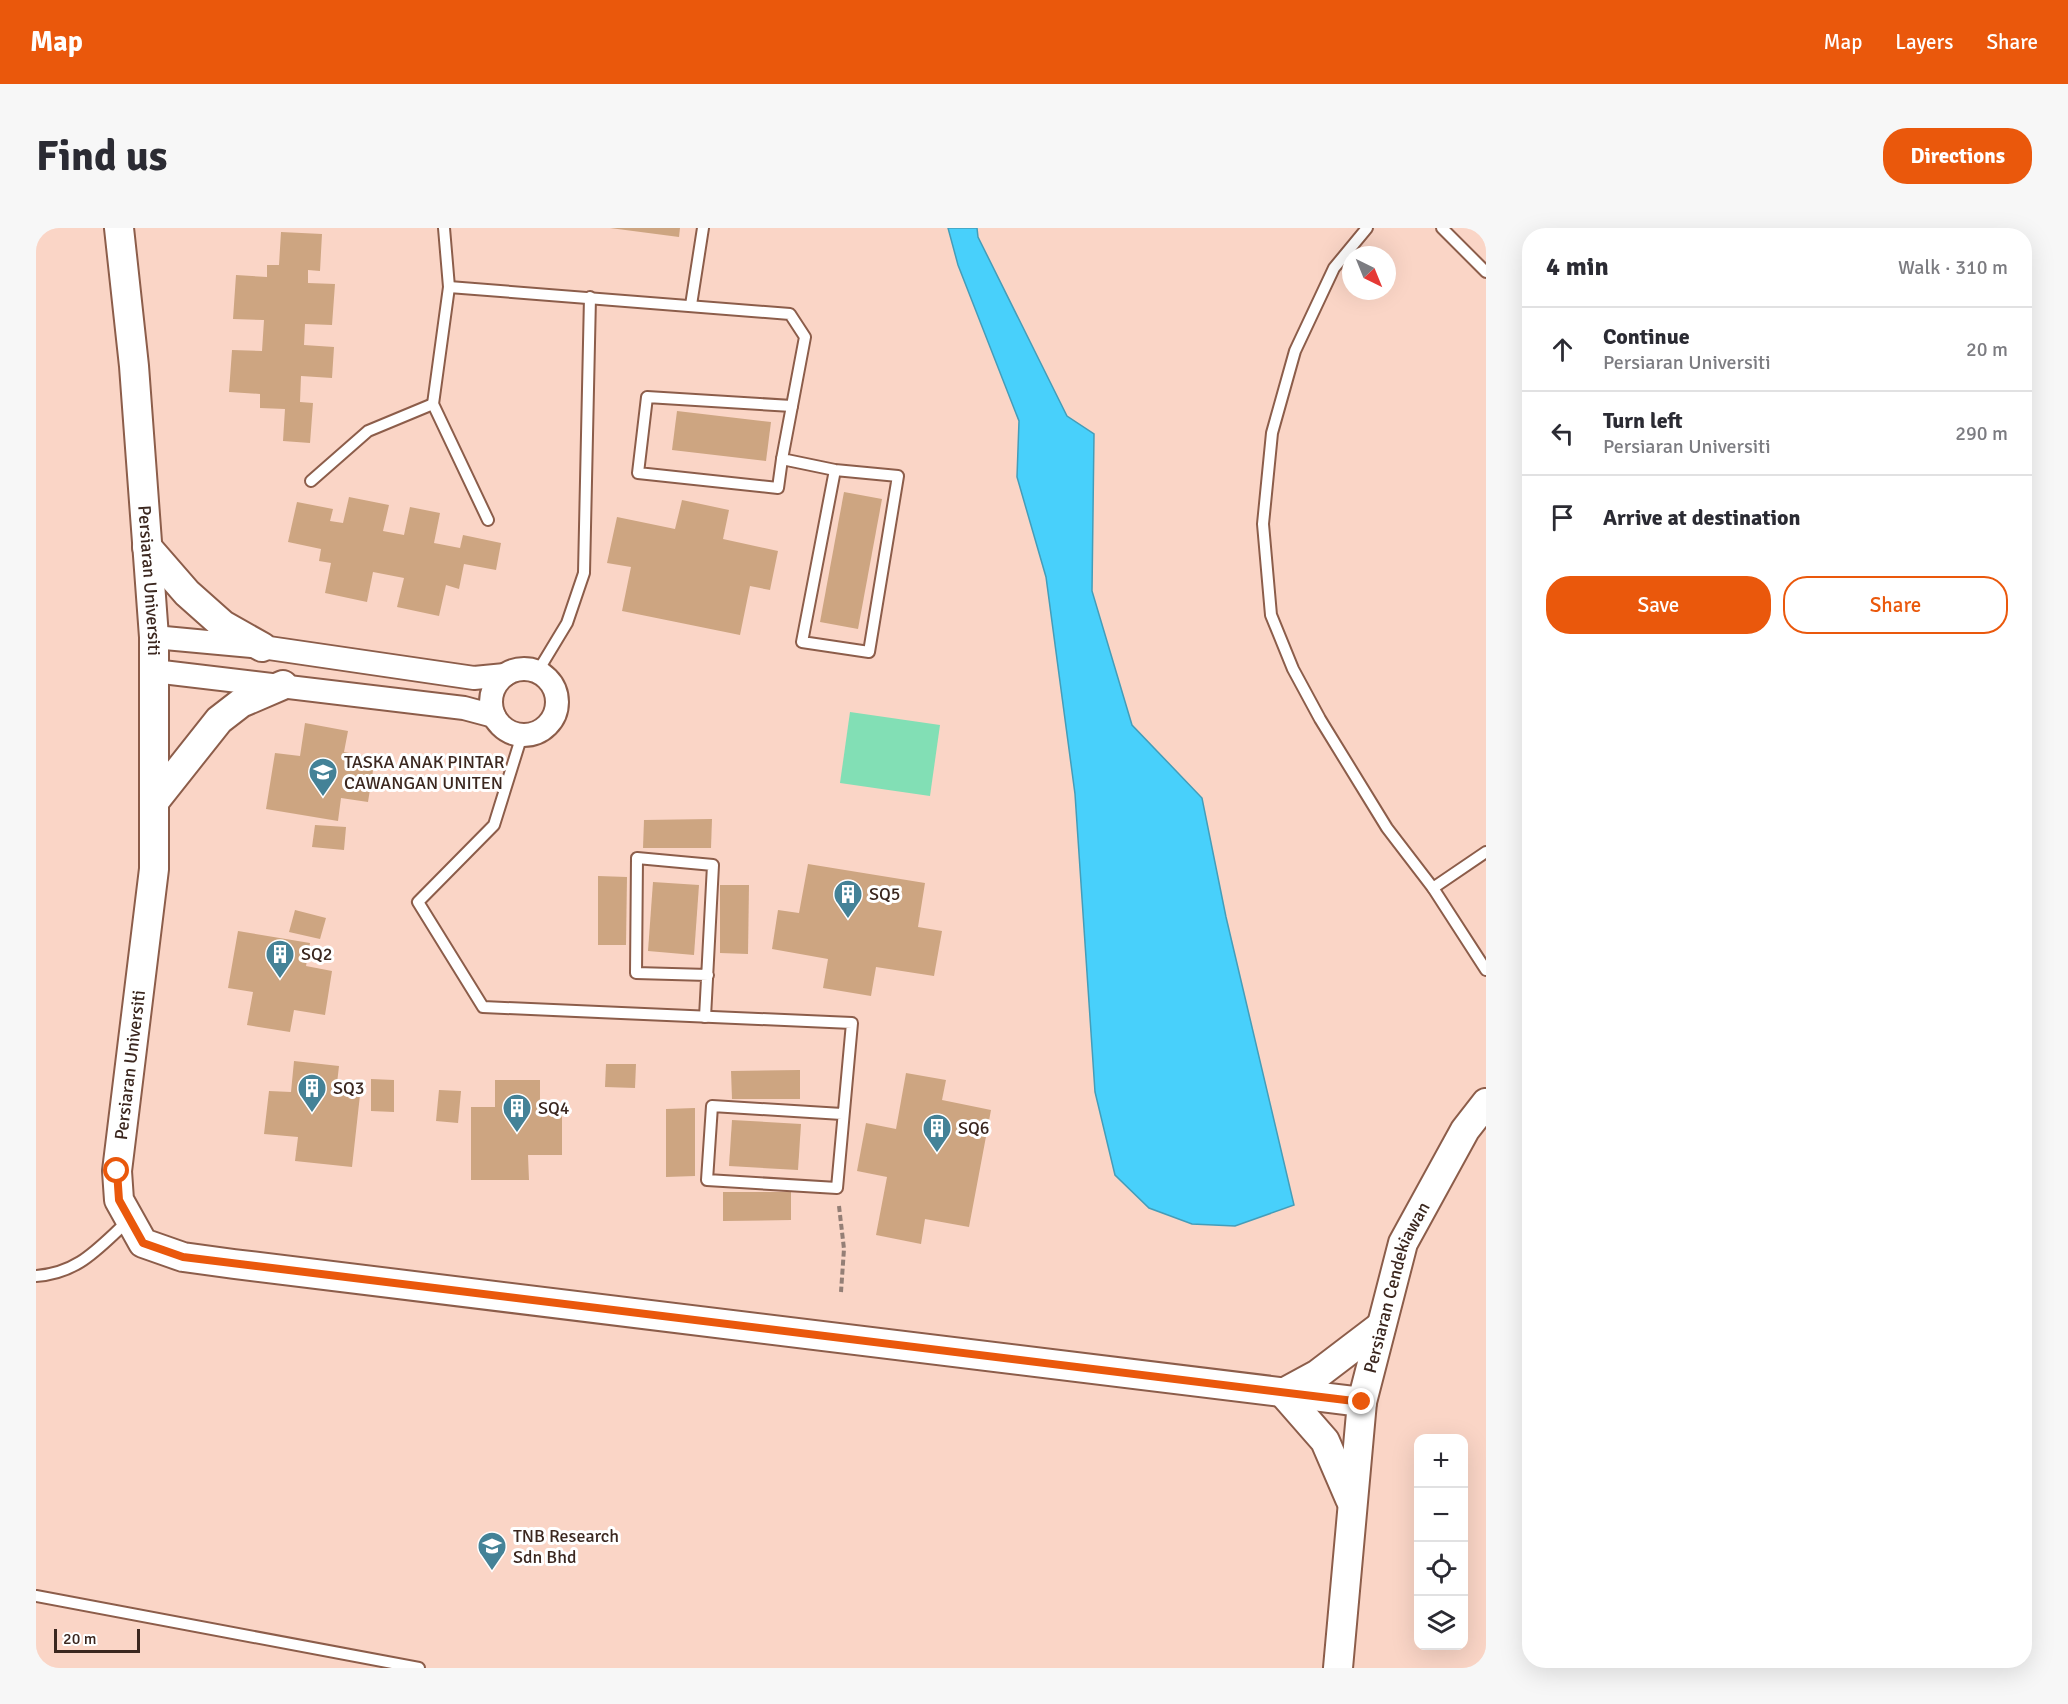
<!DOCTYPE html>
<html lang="en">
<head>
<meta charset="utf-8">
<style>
	body { margin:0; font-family:Signika,sans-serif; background:#f7f7f7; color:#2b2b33 }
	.controls { position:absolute; right:18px; bottom:18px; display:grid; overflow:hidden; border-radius:12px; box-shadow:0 6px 24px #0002 }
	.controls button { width:54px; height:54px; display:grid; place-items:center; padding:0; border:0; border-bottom:2px solid #e1e1e2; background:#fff; color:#2b2b33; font:30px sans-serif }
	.compass { position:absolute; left:1306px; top:18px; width:54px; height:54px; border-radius:50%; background:#fff; box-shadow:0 6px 24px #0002; rotate:137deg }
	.scale { position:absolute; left:18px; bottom:15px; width:86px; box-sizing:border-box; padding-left:6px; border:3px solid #3b271f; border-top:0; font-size:16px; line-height:21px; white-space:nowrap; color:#3b271f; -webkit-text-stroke:4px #fff; paint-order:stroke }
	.stop { position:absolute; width:18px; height:18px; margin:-14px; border:4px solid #ea580c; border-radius:50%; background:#fff }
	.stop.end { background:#ea580c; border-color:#fff; box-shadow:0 2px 6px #0008 }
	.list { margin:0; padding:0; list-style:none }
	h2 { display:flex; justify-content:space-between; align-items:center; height:78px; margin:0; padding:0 24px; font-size:26px }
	h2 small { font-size:20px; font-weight:400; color:#7c7c81 }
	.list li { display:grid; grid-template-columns:39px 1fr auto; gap:18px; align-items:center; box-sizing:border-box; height:84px; padding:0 24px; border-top:2px solid #e1e1e2 }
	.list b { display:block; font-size:22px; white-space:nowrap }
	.list p { margin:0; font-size:20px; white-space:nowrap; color:#7c7c81 }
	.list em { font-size:20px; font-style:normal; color:#7c7c81 }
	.actions { display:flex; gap:12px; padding:18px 24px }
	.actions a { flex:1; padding:14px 0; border:2px solid #ea580c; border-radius:24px; text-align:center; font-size:21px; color:#ea580c }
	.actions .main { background:#ea580c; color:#fff }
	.icon { flex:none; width:33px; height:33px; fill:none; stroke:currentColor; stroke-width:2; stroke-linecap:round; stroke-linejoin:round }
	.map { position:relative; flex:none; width:1450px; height:1440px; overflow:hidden; border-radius:24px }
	header { display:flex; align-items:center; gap:36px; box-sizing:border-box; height:84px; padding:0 30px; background:#ea580c; color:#fff }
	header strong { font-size:28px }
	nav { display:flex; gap:33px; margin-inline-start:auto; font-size:21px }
	.intro { display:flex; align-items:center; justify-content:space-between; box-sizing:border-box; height:144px; padding:0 36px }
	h1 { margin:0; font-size:42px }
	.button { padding:15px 27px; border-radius:24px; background:#ea580c; color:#fff; font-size:21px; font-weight:700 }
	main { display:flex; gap:36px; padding:0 36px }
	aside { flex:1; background:#fff; border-radius:24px; box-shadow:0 6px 24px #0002 }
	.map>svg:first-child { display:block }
</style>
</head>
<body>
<header>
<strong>Map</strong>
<nav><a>Map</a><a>Layers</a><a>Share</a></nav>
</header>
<div class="intro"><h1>Find us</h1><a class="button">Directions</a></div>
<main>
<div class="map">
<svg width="1450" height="1440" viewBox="0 0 1450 1440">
	<rect width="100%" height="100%" fill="#fae3da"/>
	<path fill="#fad5c6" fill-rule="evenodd" d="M0 0H1450V1440H0ZM1315 27H1351V63H1315ZM1382 1210H1428V1418H1382Z"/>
	<polygon fill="#82dfb5" points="814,484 904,497 894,568 804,555"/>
	<polygon fill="#48d0fb" stroke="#449db9" stroke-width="1.5" points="912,0 941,0 942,9 1031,188 1058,206 1056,363 1096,497 1166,570 1190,689 1258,977 1199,998 1156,996 1113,980 1079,947 1059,864 1039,566 1010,349 981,249 983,193 922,37"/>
	<g fill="#cda581">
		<polygon points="574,0 644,0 643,9"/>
		<polygon points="245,4 286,6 284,43 272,42 272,55 299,56 296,97 269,96 268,117 298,119 296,150 265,148 264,174 277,175 274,215 247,213 249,181 224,180 224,166 193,164 196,122 226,123 228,92 197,91 200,47 231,49 231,37 243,37"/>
		<polygon points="641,183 735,194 730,233 636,222"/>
		<polygon points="808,264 846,271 822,401 784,394"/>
		<polygon points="313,269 353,277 347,303 368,307 374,279 404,285 398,315 424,320 427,307 465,315 460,342 428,336 423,361 410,357 403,388 361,379 368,350 337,344 331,374 289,365 295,335 283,333 285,321 252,314 261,274 297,281 294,293 307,295"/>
		<polygon points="646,272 693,282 687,311 742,323 734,362 714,358 704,407 586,383 595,339 571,335 581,289 639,301"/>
		<polygon points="269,495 312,503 308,524 339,530 332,574 305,570 302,593 230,581 239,525 264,528"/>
		<polygon points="676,591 675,620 607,620 608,592"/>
		<polygon points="279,597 310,599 308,622 276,619"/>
		<polygon points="772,636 889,655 882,699 906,703 898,748 840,739 835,768 787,760 792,731 736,721 742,682 763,685"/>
		<polygon points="562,648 591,649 590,717 562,717"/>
		<polygon points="617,654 663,657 658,727 612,723"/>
		<polygon points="684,657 713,657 712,726 684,725"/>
		<polygon points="259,682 290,690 284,711 253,704"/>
		<polygon points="202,703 274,715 270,738 296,743 289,787 258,782 254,804 211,797 217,764 192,760"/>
		<polygon points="258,833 303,838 300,864 324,867 316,939 259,933 262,909 228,906 233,863 255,864"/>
		<polygon points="570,836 600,836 599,860 569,859"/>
		<polygon points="764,842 764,871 696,871 695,843"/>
		<polygon points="870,845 910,852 906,872 955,882 933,999 889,991 885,1016 840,1007 851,949 821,943 830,895 860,901"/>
		<polygon points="335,851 358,852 358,884 335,883"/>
		<polygon points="459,852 504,852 504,884 526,884 526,927 492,927 493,952 435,952 435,879 459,879"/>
		<polygon points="403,862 425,863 422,895 400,893"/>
		<polygon points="659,880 659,948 630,949 630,881"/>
		<polygon points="696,892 765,896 762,942 693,938"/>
		<polygon points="687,964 755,964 755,992 687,993"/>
	</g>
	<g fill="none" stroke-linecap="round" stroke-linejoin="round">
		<g stroke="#8c5d4a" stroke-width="14">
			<g id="service">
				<polyline points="408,0 413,59 397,176 452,292"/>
				<polyline points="1331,0 1298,40 1259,123 1236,205 1227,296 1235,387 1257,441 1284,491 1351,600 1397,660 1450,742"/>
				<polyline points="1406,0 1450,44"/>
				<polyline points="413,59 754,86 769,109 746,231 799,242 862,248 833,424 766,414 799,242"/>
				<polyline points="655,77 667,0"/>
				<polyline points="746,231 742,260 602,245 611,169 756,178"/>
				<polyline points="275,253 332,203 397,176"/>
				<polyline points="502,443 531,395 548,345 554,69"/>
				<polyline points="486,507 458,597 382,674 447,779 816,795 801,960 671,952 676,878 806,886"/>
				<polyline points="1397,660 1450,624"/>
				<polyline points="669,789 677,637 601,630 600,745 672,747"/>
				<path d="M0 1048C43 1045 62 1020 92 993"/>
				<polyline points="0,1368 383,1440"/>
			</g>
		</g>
		<g stroke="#8c5d4a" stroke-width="26">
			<g id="minor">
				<polyline points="118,409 226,419 438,450 469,447"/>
				<circle cx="488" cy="474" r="33"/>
				<polyline points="118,443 428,480 458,488"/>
			</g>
		</g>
		<g stroke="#8c5d4a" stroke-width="32">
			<g id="tertiary">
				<path id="s1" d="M83 0 98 138 118 409V641L81 943 83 972 107 1015 147 1029 198 1036 1326 1174"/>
				<polyline points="111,319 151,365 187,397 226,419"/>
				<polyline points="118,574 183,492 205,475 247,457"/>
				<polyline points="1247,1165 1289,1213 1314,1271"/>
				<polyline points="1247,1165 1282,1146 1345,1098"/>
				<path id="s2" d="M1302 1440 1326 1174 1367 1015 1429 902 1450 875"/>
			</g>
		</g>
		<polyline stroke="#947f76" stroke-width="4" stroke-dasharray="6 3" stroke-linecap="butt" points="803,978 808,1021 805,1064"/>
		<use href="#service" stroke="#fff" stroke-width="10"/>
		<use href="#minor" stroke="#fff" stroke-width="22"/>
		<use href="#tertiary" stroke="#fff" stroke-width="28"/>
	</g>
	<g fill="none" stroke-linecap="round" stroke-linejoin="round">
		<polyline stroke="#ea580c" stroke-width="8" points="81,943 83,972 107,1015 147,1029 1326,1174"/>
	</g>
	<defs>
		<g id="school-pin" transform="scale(1.5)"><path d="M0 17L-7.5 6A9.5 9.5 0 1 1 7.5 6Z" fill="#448297" stroke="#fff"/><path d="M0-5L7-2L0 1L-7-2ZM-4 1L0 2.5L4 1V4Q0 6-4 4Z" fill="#fff"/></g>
		<g id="building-pin" transform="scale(1.5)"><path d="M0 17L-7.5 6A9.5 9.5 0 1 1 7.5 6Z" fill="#448297" stroke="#fff"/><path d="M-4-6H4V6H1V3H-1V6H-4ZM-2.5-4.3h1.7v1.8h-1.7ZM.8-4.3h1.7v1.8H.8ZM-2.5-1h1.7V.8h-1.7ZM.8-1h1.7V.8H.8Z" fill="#fff"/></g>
		<g id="university-pin" transform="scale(1.5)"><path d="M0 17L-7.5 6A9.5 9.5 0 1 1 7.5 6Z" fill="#448297" stroke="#fff"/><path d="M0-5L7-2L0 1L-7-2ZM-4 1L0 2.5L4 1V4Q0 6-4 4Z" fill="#fff"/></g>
	</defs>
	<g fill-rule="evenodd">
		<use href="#school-pin" x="287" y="544"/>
		<use href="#building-pin" x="812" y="666"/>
		<use href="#building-pin" x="244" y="726"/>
		<use href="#building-pin" x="276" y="860"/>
		<use href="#building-pin" x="481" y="880"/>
		<use href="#building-pin" x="901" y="900"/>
		<use href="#university-pin" x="456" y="1318"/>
	</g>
	<g text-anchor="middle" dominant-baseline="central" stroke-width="6" stroke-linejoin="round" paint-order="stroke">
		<g font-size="18" fill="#3b271f" stroke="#fff">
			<text stroke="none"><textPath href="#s1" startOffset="354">Persiaran Universiti</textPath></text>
			<text transform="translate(94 837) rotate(-83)">Persiaran Universiti</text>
			<text stroke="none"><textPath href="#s2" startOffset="387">Persiaran Cendekiawan</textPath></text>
		</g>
		<g font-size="18" fill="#3b271f" stroke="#fff" text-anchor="start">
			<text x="308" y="534">TASKA ANAK PINTAR<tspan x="308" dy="21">CAWANGAN UNITEN</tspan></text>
			<text x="833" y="666">SQ5</text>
			<text x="265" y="726">SQ2</text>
			<text x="297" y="860">SQ3</text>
			<text x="502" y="880">SQ4</text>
			<text x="922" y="900">SQ6</text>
			<text x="477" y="1308">TNB Research<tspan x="477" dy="21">Sdn Bhd</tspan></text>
		</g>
	</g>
</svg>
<div class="controls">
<button>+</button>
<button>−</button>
<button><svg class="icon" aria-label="locate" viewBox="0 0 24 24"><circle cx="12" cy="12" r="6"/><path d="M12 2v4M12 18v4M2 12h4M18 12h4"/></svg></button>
<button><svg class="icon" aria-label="layers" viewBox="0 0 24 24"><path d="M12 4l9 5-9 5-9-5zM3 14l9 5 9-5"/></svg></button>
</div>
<svg class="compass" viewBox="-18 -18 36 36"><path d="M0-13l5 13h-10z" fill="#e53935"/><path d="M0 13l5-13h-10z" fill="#7c7c81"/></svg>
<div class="scale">20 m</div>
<div class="stop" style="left:81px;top:943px"></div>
<div class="stop end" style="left:1326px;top:1174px"></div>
</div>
<aside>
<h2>4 min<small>Walk · 310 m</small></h2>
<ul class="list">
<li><svg class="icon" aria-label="ahead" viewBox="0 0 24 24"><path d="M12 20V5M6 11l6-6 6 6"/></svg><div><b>Continue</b><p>Persiaran Universiti</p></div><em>20 m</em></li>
<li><svg class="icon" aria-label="left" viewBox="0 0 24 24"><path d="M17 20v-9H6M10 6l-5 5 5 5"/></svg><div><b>Turn left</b><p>Persiaran Universiti</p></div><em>290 m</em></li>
<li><svg class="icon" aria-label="arrive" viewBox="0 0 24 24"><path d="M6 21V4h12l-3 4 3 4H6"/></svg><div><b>Arrive at destination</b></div></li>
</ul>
<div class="actions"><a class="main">Save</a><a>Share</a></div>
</aside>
</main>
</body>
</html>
